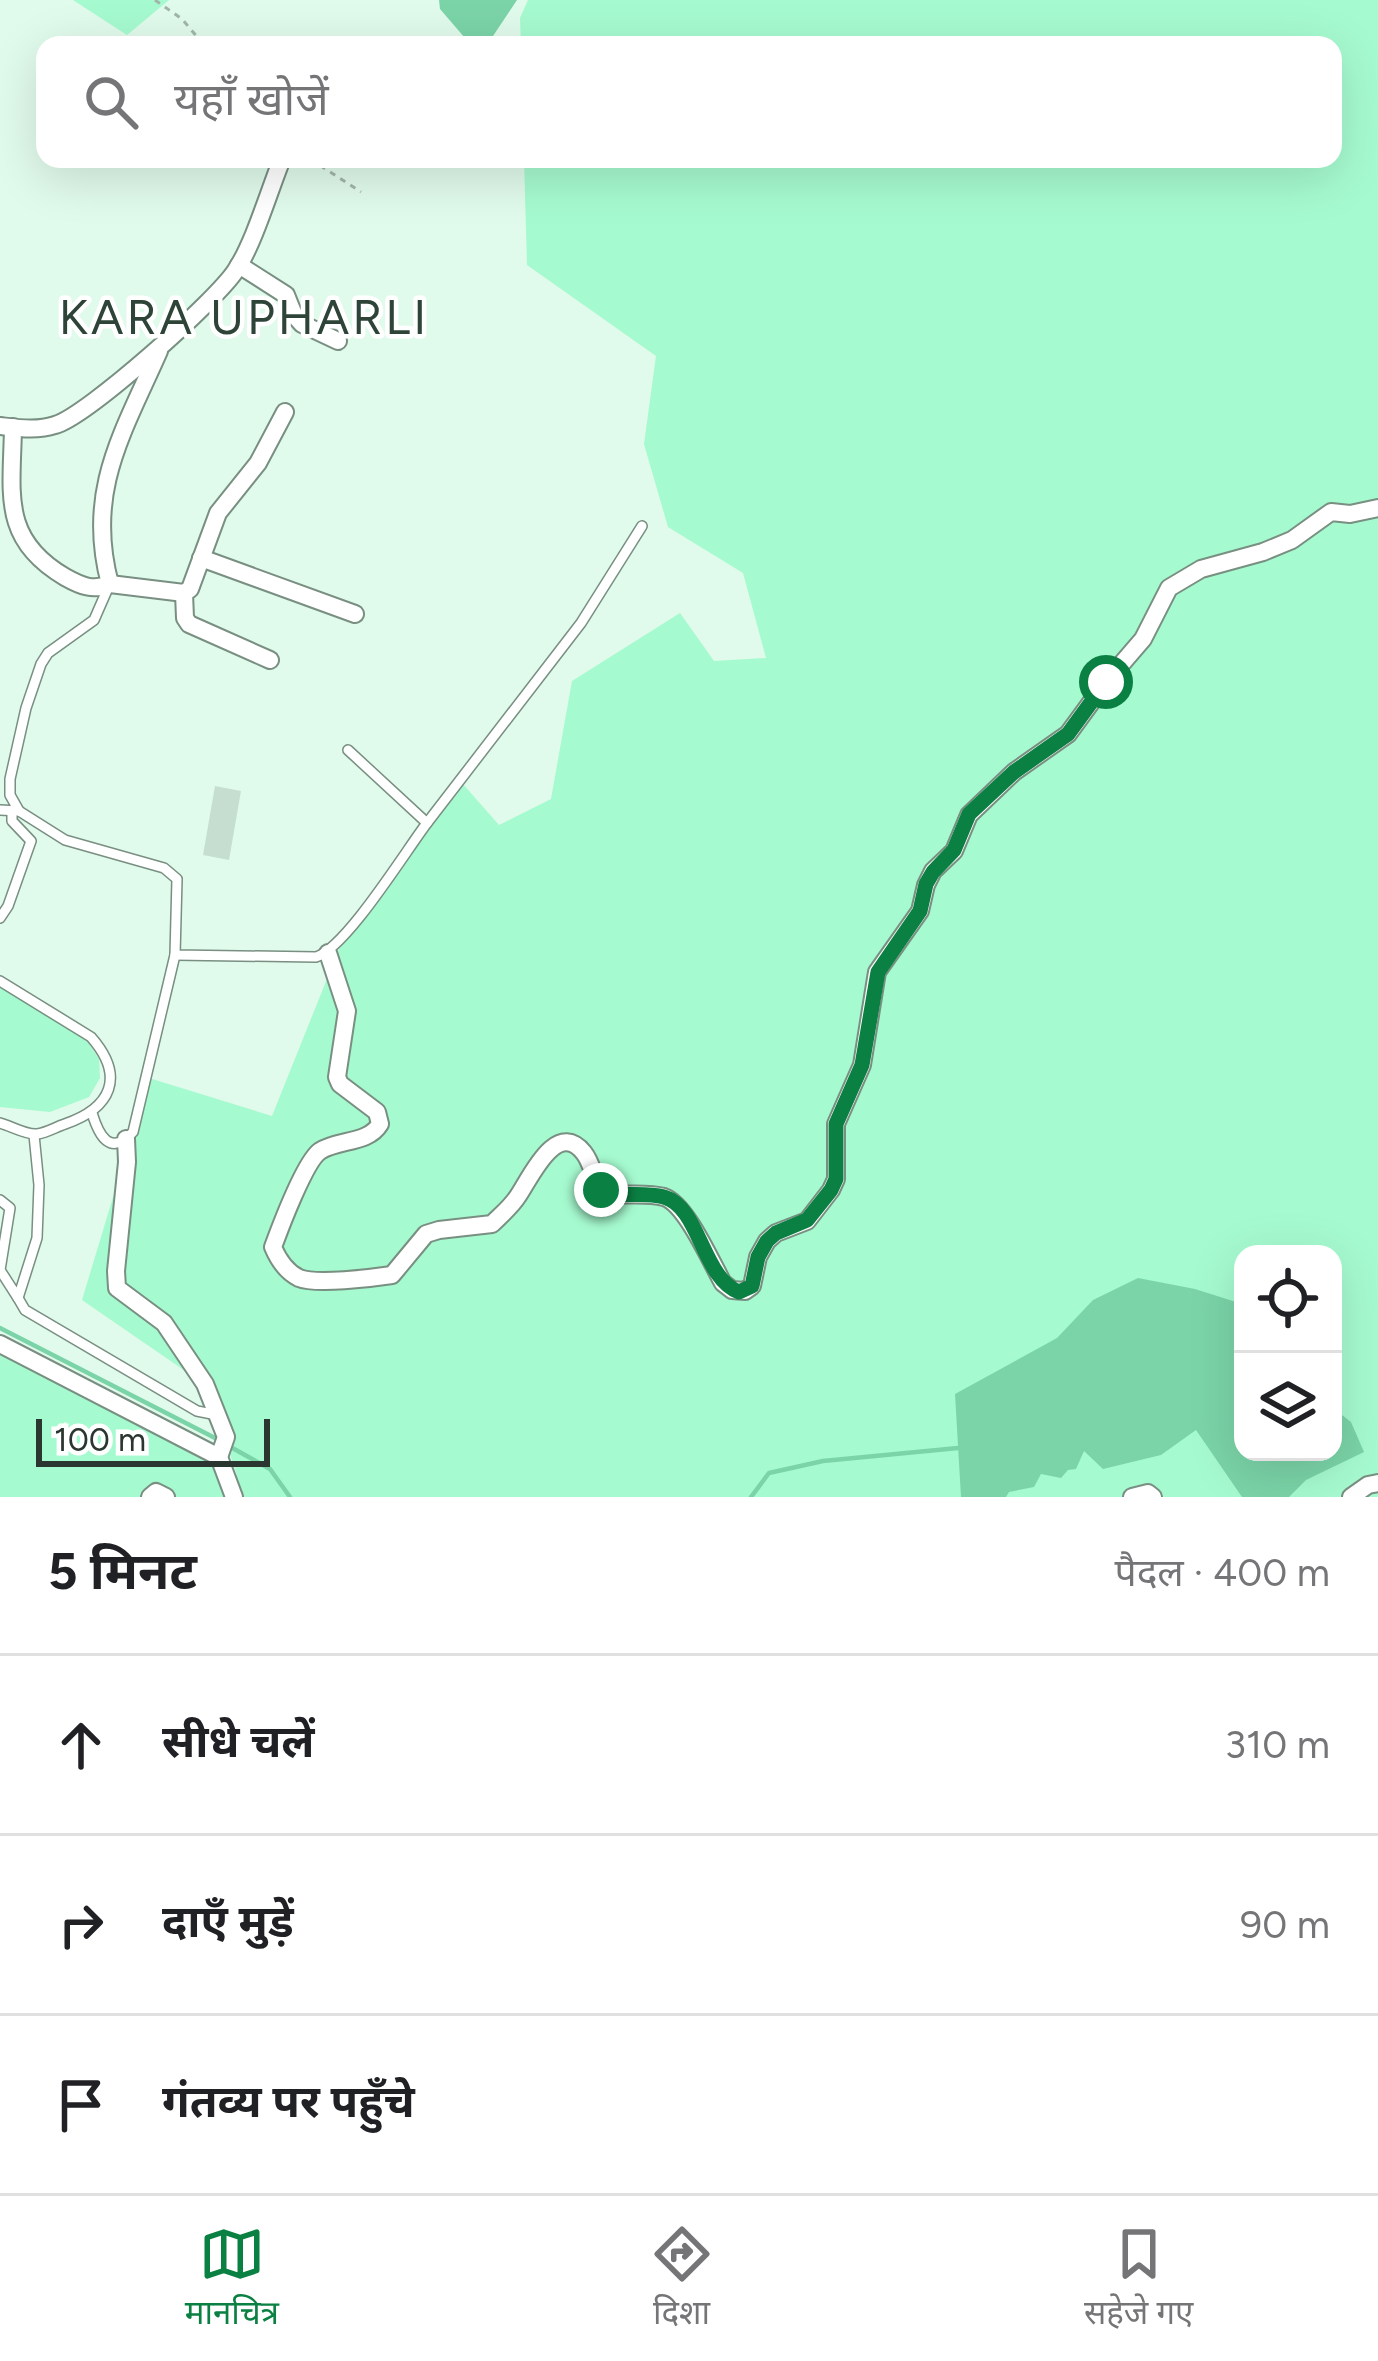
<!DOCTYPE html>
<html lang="hi">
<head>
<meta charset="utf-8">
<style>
	body { margin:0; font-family:Figtree,"Noto Sans Devanagari",sans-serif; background:#f6f6f6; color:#202124 }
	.controls { position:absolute; right:36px; bottom:36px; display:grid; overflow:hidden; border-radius:24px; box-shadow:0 12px 48px #0002 }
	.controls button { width:108px; height:108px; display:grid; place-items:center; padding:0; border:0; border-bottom:3px solid #e0e0e0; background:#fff; color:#202124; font:60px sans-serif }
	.scale { position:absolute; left:36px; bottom:30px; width:234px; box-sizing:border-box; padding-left:12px; border:6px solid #2c3631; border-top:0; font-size:33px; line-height:42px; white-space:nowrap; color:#2c3631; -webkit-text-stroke:9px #fff; paint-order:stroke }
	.stop { position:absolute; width:36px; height:36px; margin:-27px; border:9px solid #0b8043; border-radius:50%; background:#fff }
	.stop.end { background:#0b8043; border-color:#fff; box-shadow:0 3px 12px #0008 }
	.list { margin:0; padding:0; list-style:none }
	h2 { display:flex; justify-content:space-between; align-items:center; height:156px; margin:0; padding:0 48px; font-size:51px }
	h2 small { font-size:39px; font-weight:400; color:#757577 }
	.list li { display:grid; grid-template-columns:78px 1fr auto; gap:36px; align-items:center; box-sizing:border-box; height:180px; padding:0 48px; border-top:3px solid #e0e0e0 }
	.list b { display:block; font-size:45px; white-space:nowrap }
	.list em { font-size:39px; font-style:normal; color:#757577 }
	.icon { flex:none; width:66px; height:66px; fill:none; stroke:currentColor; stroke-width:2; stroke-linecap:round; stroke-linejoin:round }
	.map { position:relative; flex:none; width:1378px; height:1497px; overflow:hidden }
	.search { position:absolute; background:#fff; box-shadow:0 12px 48px #0002; left:36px; right:36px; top:36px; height:132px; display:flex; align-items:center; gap:30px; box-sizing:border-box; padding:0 42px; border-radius:24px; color:#757577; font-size:45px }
	.sheet { height:696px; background:#fff }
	nav { display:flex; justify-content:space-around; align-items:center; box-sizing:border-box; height:168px; border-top:3px solid #e0e0e0; background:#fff; font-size:33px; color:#757577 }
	nav a { display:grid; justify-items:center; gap:6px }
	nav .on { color:#0b8043 }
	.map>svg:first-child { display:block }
</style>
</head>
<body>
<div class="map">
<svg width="1378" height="1497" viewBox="0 0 1378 1497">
	<rect width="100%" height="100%" fill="#e0faeb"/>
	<g fill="#a6facf" fill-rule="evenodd">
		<polygon points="73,0 169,0 127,35"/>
		<path d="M528 0H1378V1497H0V1352L237 1475 207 1386 82 1300 149 1078 272 1116 343 939 462 783 499 825 551 799 572 681 680 613 714 661 766 658 743 573 668 527 644 444 656 356 527 265 524 159H1333V45H521L520 18ZM1243 1254H1333V1452H1243Z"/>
		<polygon points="0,977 19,987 82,1033 99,1059 100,1078 89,1097 50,1112 0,1107"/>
	</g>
	<g fill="#7bd4a8">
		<polygon points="439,0 517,0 487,45 471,45 440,9"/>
		<path d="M1138 1278 1195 1289 1236 1302C1238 1318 1238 1355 1243 1366V1452H1333V1408L1351 1422 1364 1452 1306 1480 1289 1497H1242L1196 1430 1161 1455 1103 1469 1084 1451 1076 1469 1068 1470 1061 1478 1041 1474 1034 1487 1009 1492 1006 1497H961L955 1394 1057 1338 1093 1300Z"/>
	</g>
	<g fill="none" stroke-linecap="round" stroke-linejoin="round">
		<g stroke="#7bd4a8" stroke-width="4.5">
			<polyline points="0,1328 217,1439"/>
			<polyline points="227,1445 270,1469 290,1497"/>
			<polyline points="751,1497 769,1473 823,1461 958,1448"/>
		</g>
	</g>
	<polygon fill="#c5ded0" points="215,786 241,791 229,860 203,855"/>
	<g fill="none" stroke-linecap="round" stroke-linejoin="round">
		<g stroke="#788f82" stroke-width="12">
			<g id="service">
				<polyline points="0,810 19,811 10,795 10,779 26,708 41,664 48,653 94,620 108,588"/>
				<path d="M19 811 65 840 164 868 177 879 175 955 316 957C346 948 405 852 427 823L348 750"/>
				<polyline points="427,823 581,623 642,526"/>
				<polyline points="0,918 8,906 31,841 12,821 12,812"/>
				<path d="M0 981 91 1037C126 1077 111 1108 65 1124 56 1127 46 1133 37 1134 26 1135 11 1126 0 1123"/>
				<path d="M92 1113C99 1136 110 1157 133 1132L175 955"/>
				<polyline points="0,1200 10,1208 0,1270 18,1298 37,1238 39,1185 34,1135"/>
				<polyline points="18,1298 25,1310 197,1411 217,1415"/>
			</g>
		</g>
		<g stroke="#788f82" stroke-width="20">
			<g id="minor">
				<polyline points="239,265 286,295 294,315 302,324 338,341"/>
				<path d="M0 426C18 428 37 431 55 425 87 416 217 300 236 270 254 243 269 191 282 159"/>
				<path d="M13 427C12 493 0 539 65 577 81 586 93 591 110 584L184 593 190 589 218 513 258 463 285 412"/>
				<polyline points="201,558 355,614"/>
				<path d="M110 584C85 491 123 433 159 351"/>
				<polyline points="184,593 185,618 189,624 270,660"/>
				<path d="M328 953 347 1011 337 1077 340 1084 377 1112 380 1124C368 1144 339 1139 320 1151 305 1161 280 1228 273 1247 278 1259 287 1272 299 1278 316 1285 372 1278 392 1275L426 1234 439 1230 492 1224C501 1215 511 1207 518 1196 530 1179 556 1118 584 1153 594 1166 593 1183 606 1194 625 1196 646 1192 664 1197 686 1204 711 1262 723 1283L732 1290 745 1291 752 1286 758 1257 767 1241 776 1233 807 1221 831 1190 836 1179V1124L862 1065 877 972 920 911 926 885 933 871 954 851 969 815 1014 772 1068 734 1106 682 1143 639 1169 588 1201 569 1263 552 1292 540 1331 512 1350 514 1378 508"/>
				<polyline points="0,1344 219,1457 226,1437 205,1384 164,1323 117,1288 116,1271 127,1162 126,1139"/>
				<polyline points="219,1457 234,1497"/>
				<polyline points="150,1497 156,1492 166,1497"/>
				<polyline points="1132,1497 1148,1493 1153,1497"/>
				<polyline points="1351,1497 1368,1485 1378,1483"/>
			</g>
		</g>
		<g stroke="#a1b6aa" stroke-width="3" stroke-dasharray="6 6" stroke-linecap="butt">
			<polyline points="155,0 182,19 204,45"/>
			<polyline points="310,159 361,192"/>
		</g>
		<use href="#service" stroke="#fff" stroke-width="9"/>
		<use href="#minor" stroke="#fff" stroke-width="16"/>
	</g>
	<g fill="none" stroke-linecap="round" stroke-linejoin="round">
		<path stroke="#0b8043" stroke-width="15" d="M601 1190 606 1194C625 1196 646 1192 664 1197 700 1207 702 1278 739 1292L752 1286 758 1257 767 1241 776 1233 807 1220 831 1190 836 1179V1124L862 1065 878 972 920 911 926 884 933 872 954 850 969 814 1014 772 1068 734 1106 682"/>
	</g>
	<g text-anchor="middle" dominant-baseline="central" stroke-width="9" stroke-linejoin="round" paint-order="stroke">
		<g font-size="48" letter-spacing="3" fill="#2e4438" stroke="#fff">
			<text x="244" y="317">KARA UPHARLI</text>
		</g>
	</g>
</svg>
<div class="controls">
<button><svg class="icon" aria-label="locate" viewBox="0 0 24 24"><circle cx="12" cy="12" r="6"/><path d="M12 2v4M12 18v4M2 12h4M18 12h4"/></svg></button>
<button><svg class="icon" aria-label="layers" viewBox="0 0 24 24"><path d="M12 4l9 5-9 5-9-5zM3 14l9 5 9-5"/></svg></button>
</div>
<div class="scale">100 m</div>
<div class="stop" style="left:1106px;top:682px"></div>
<div class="stop end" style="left:601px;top:1190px"></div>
<div class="search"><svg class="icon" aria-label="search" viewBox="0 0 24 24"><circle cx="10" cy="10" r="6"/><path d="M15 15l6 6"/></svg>यहाँ खोजें</div>
</div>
<section class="sheet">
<h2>5 मिनट<small>पैदल · 400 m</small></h2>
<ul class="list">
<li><svg class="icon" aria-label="ahead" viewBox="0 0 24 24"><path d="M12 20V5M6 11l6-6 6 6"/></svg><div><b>सीधे चलें</b></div><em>310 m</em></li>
<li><svg class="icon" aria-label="right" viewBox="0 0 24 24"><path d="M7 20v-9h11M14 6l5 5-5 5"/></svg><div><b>दाएँ मुड़ें</b></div><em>90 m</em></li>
<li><svg class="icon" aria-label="arrive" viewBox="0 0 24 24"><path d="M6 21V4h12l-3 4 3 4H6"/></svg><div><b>गंतव्य पर पहुँचे</b></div></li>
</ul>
</section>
<nav>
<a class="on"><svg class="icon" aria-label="map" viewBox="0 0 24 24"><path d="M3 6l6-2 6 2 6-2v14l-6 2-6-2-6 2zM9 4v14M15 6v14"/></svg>मानचित्र</a>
<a><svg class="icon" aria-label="directions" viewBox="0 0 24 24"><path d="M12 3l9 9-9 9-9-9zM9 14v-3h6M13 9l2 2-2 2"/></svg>दिशा</a>
<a><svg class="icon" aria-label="saved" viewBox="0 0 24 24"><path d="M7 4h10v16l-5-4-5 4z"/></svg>सहेजे गए</a>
</nav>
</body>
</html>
